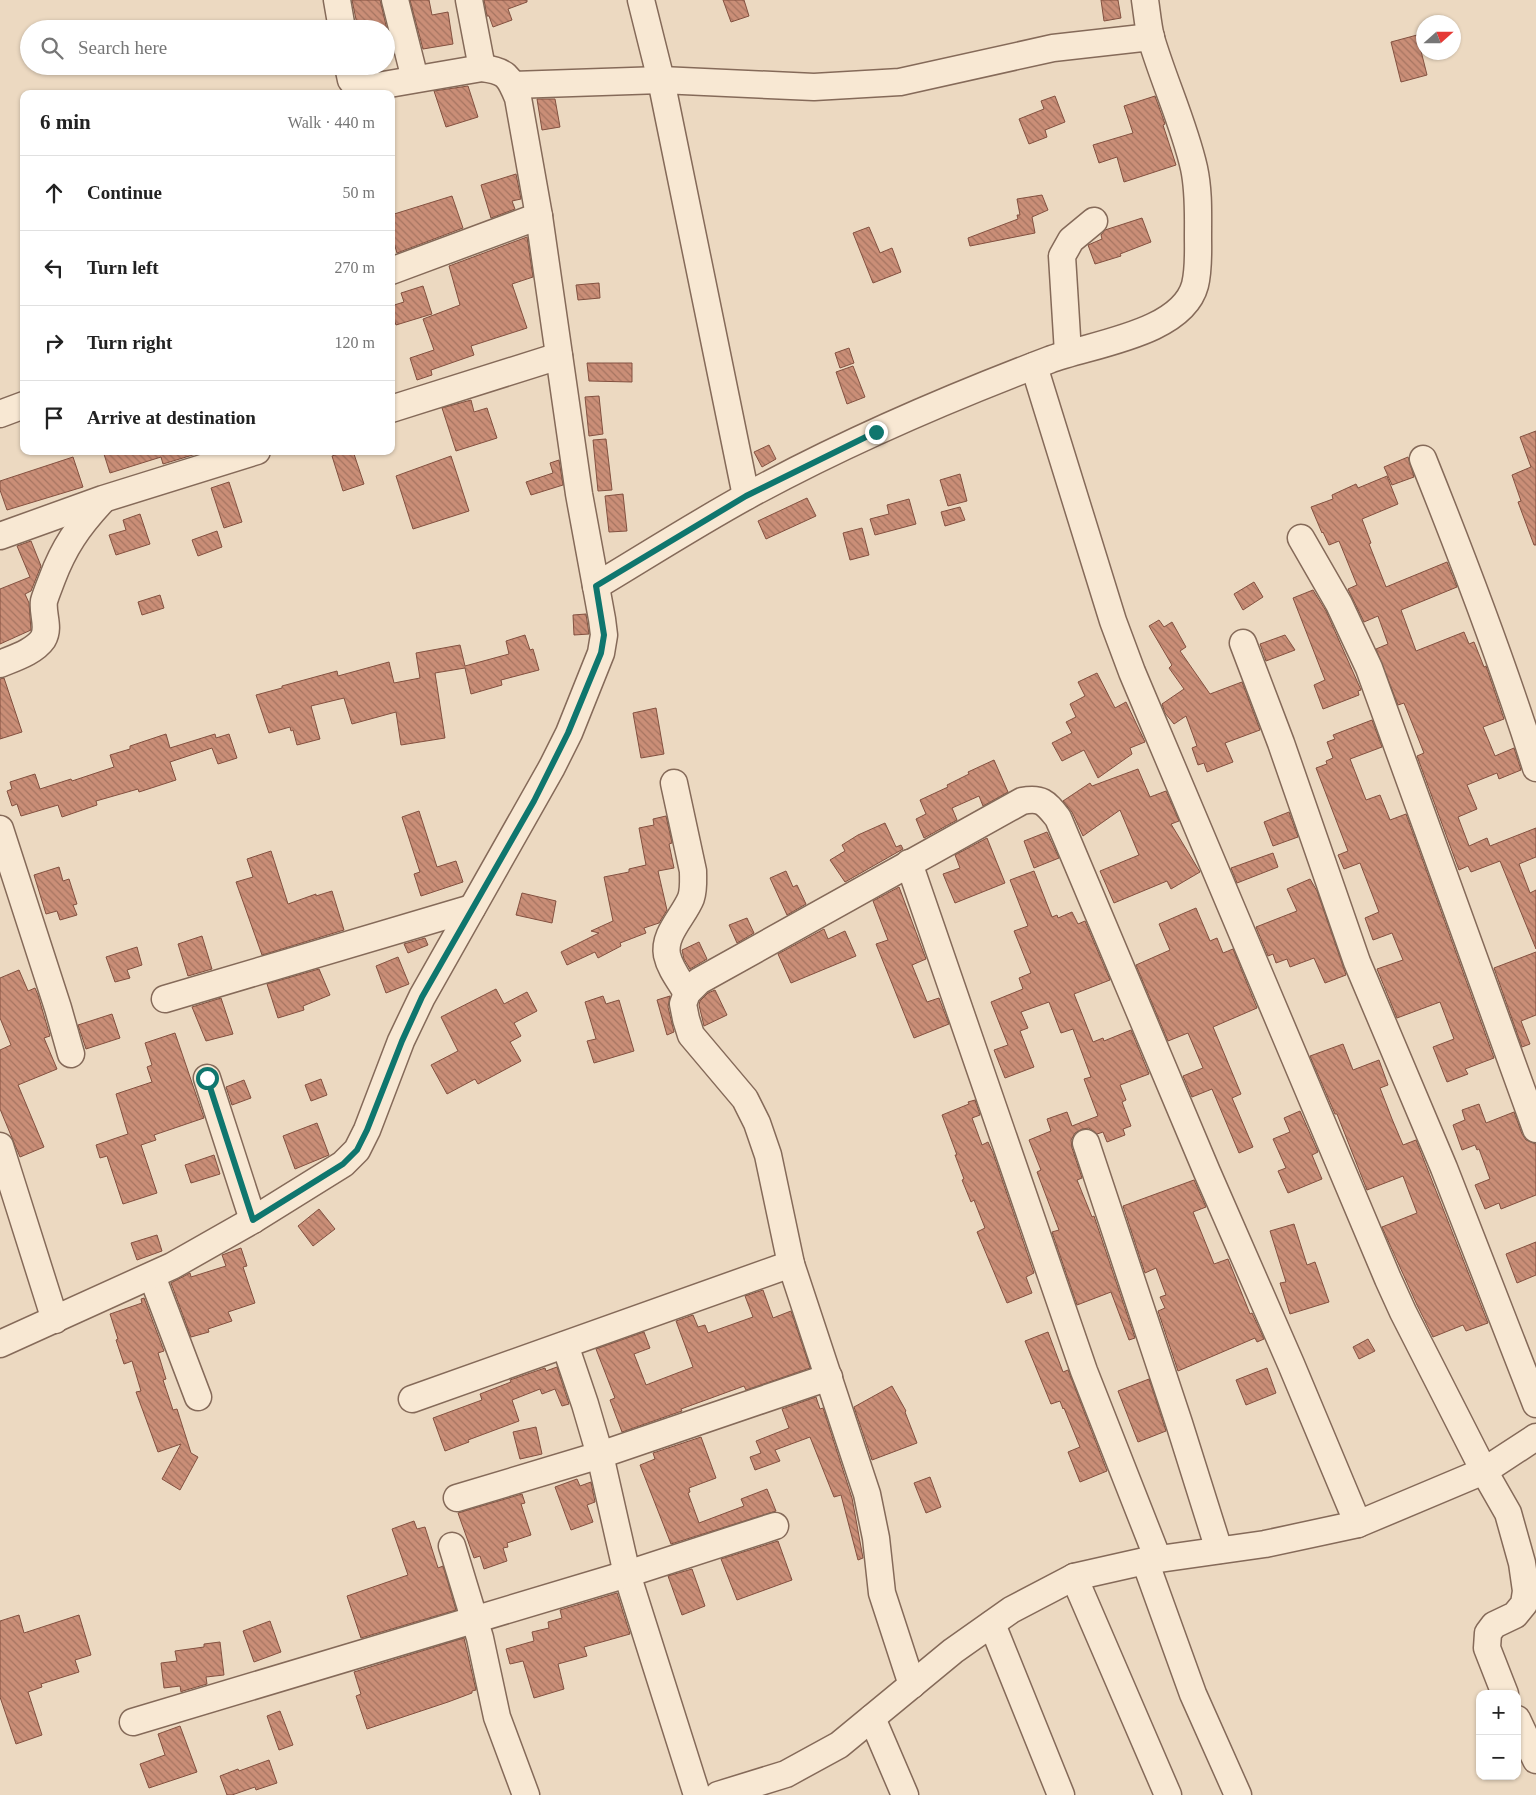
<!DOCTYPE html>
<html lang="en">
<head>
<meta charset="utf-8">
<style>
	body { margin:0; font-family:Georgia,serif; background:#f2f2f2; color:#222 }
	.controls { position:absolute; right:15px; bottom:15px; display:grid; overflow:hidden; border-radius:10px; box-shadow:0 1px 4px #0004 }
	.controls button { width:45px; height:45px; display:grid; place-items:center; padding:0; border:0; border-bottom:1px solid #e0e0e0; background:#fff; color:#222; font:25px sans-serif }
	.compass { position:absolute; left:1416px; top:15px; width:45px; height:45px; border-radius:50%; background:#fff; box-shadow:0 1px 4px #0004; rotate:69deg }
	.stop { position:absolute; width:15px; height:15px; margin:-11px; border:4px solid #0f766e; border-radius:50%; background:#fff }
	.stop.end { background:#0f766e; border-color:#fff; box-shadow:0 1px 5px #0008 }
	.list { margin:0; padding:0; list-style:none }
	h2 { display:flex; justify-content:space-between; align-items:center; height:65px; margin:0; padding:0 20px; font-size:21px }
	h2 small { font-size:16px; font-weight:400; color:#767676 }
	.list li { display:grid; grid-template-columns:32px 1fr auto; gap:15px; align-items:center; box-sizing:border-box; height:75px; padding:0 20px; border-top:1px solid #e0e0e0 }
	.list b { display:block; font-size:19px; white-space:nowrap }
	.list em { font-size:16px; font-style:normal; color:#767676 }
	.icon { flex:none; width:28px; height:28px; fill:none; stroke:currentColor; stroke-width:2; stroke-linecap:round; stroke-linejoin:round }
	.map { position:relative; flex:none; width:1536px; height:1795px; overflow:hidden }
	.search { position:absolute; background:#fff; box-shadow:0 1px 4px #0004; left:20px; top:20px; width:375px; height:55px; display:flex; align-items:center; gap:12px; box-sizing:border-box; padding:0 18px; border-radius:28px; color:#767676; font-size:19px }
	.panel { position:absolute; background:#fff; box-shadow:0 1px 4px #0004; left:20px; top:90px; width:375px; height:365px; border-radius:10px }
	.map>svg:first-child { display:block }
</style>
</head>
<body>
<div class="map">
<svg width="1536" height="1795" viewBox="0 0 1536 1795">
	<defs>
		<pattern id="building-back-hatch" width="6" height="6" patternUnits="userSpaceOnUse" patternTransform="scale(1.25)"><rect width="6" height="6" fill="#ca8e77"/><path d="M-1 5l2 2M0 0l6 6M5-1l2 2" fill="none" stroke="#a57461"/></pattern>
	</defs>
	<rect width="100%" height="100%" fill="#ecd9c1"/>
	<g fill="url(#building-back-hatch)" stroke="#835140">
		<polygon points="352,0 380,0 393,55 386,56 386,29 358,29"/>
		<polygon points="410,0 429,0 432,15 448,12 453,44 423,49"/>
		<polygon points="484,0 527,0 527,2 508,9 512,20 493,27 489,16 487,16"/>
		<polygon points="723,0 744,0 749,16 731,22"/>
		<polygon points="1101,0 1118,0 1121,18 1104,21"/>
		<polygon points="1417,35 1427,75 1401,82 1391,42"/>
		<polygon points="468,86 478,117 446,127 434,91"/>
		<polygon points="1055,96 1065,122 1045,130 1047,137 1029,144 1019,119 1044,109 1041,101"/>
		<polygon points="1155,96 1165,124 1163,125 1176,165 1124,182 1117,157 1099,163 1093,145 1133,133 1124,106"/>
		<polygon points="537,99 555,99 560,127 542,130"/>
		<polygon points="516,174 521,199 512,201 515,209 491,218 481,185"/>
		<polygon points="1042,195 1048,210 1032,217 1035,233 970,246 968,238 1018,219 1017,215 1020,215 1017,199"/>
		<polygon points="452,196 463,228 397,253 391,233 391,215"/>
		<polygon points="1142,218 1151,242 1120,254 1121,256 1095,264 1088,245 1102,239 1101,235 1105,230"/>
		<polygon points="869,227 880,253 892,248 901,272 873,283 853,233"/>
		<polygon points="527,237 533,277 512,284 527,328 471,346 474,355 431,370 432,375 417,380 410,358 434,350 423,319 460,305 449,266"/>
		<polygon points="599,283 600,298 578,300 576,285"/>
		<polygon points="423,286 432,314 396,325 391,311 391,306 404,302 401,293"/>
		<polygon points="849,348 854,363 840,368 835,353"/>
		<polygon points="587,363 632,363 632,382 589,381"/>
		<polygon points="853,366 865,397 847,404 836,372"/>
		<polygon points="599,396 603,434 589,436 585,397"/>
		<polygon points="471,400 474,412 487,408 497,438 456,451 442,408"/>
		<polygon points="1536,431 1536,545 1534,545 1518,502 1521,501 1512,475 1531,467 1520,437"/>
		<polygon points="606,439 612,490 598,491 593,440"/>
		<polygon points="769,445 776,459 762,467 754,452"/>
		<polygon points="103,451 206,451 163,464 161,457 110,473"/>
		<polygon points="347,451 353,451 364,484 343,491 332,456"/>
		<polygon points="451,456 469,511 413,529 396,476"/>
		<polygon points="73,457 83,487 7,510 0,490 0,481"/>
		<polygon points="1408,457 1414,477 1392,485 1384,467"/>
		<polygon points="559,460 563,485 531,495 526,482 553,473 550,463"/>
		<polygon points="960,474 967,501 948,506 940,480"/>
		<polygon points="1387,476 1398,504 1362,519 1371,543 1369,544 1386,587 1447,562 1457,587 1401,610 1416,651 1464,632 1469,644 1474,642 1484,667 1486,666 1504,719 1483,727 1495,756 1514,748 1521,770 1499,779 1497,773 1467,785 1477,809 1458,817 1469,846 1487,838 1490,846 1536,828 1536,857 1519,864 1530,893 1536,890 1536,949 1500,861 1471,872 1468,866 1459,870 1417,756 1424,753 1404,703 1398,705 1376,649 1388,644 1378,616 1364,622 1348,589 1357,585 1339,541 1329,545 1323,532 1322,533 1311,507 1333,499 1332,495 1356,484 1358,488"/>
		<polygon points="229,482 242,522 224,528 211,488"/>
		<polygon points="623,494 627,531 609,532 605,496"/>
		<polygon points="807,498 816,516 766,539 758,521"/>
		<polygon points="909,499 916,524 875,535 870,519 889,514 887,505"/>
		<polygon points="960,507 965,520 945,526 941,512"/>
		<polygon points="140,514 150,544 116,555 109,535 126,530 123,520"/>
		<polygon points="862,528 869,555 850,560 843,533"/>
		<polygon points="217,531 222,547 198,556 192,540"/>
		<polygon points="31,541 41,566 31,591 25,594 29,603 31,630 0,644 0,589 30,577 17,546"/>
		<polygon points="1254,582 1263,597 1243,610 1234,594"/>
		<polygon points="1313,590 1326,611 1361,690 1358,691 1359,695 1323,709 1314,685 1325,680 1293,598"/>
		<polygon points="160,595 164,608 142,615 138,602"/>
		<polygon points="586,614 589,634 574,635 573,615"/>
		<polygon points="1159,620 1164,627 1172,622 1186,647 1180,651 1210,694 1242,682 1260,730 1225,743 1233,762 1207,772 1204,763 1198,765 1192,748 1197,746 1186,716 1174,724 1165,713 1162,704 1184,689 1169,668 1172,665 1149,626"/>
		<polygon points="525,635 530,650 533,649 539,670 501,680 502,685 471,694 465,668 435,673 445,738 401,745 396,712 352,724 344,698 311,706 320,739 297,745 293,730 291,731 290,727 269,733 256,695 282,688 282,686 337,671 338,676 389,662 394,683 420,678 416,653 460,645 465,666 509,654 506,641"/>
		<polygon points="1285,635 1295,650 1266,661 1260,644"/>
		<polygon points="1097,673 1115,708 1126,702 1145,742 1130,748 1132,754 1098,778 1084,750 1062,761 1052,743 1072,733 1066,722 1076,717 1070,704 1085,696 1078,682"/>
		<polygon points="4,678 22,732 0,739 0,679"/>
		<polygon points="656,708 664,754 641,758 633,713"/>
		<polygon points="1372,720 1382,747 1350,759 1366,800 1380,795 1390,820 1406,814 1494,1058 1465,1069 1468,1074 1447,1082 1433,1047 1454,1039 1440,1002 1397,1018 1377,969 1403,960 1392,933 1373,940 1365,918 1379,912 1360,863 1344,869 1338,855 1348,851 1316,768 1327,764 1326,761 1333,758 1327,742 1335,739 1333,735"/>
		<polygon points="166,734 170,748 215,734 216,738 229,734 237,758 218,764 212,748 170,762 176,780 139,792 138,789 96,801 97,805 62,817 58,805 21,816 17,804 12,806 7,791 12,789 10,782 35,774 40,789 71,779 72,781 114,767 110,755 130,749 130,746"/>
		<polygon points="994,760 1008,792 983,806 979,796 952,808 957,820 924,838 916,819 926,814 920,800 948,787 947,785 969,774 968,772"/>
		<polygon points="1138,769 1150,797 1166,791 1179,821 1171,824 1200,872 1171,889 1167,881 1114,903 1100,871 1139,855 1120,810 1083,836 1072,812 1063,801 1090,783 1092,786"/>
		<polygon points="419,811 437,867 456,861 463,882 421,896 414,874 420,872 402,817"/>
		<polygon points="1289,812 1298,837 1273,846 1264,822"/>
		<polygon points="666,816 672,843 669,844 674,868 658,871 667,910 659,923 644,928 646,933 620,943 621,946 598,958 595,952 567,965 561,952 599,933 591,931 613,921 604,877 629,872 629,869 646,865 639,828 654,825 653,819"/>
		<polygon points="885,823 896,847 901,845 903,849 845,882 830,860 845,851 842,845 858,835"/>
		<polygon points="1047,832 1059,858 1034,868 1024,841"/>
		<polygon points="987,838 1005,883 955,903 943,874 960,868 955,855"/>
		<polygon points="271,851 288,904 316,894 316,896 332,891 344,930 262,955 236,882 253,877 247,859"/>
		<polygon points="1273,853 1278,867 1237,883 1231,868"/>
		<polygon points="59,867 63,881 69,879 77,904 73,905 77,915 60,920 57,911 46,914 34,875"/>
		<polygon points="786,871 793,887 797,885 806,904 787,915 770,878"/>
		<polygon points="1034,871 1052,917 1057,915 1058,918 1072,912 1078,924 1085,921 1110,980 1074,994 1093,1042 1103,1038 1104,1041 1131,1030 1149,1074 1120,1085 1126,1100 1122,1102 1131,1126 1123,1129 1125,1135 1107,1142 1103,1132 1097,1134 1089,1128 1082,1129 1075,1133 1071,1140 1072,1148 1082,1178 1077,1180 1092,1217 1094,1216 1135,1338 1129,1340 1111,1292 1077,1305 1052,1232 1059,1230 1037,1172 1041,1170 1029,1140 1051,1131 1047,1119 1067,1112 1072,1126 1098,1116 1084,1079 1091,1077 1073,1029 1061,1033 1049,1002 1021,1012 1028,1028 1020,1031 1034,1067 1005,1078 994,1050 1008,1045 991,1002 1023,989 1019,978 1031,973 1014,931 1028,926 1010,880"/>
		<polygon points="1310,879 1317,891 1346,975 1325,983 1314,958 1290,967 1287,959 1276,963 1273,954 1268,956 1256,927 1297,911 1287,889"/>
		<polygon points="899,887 926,959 912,965 927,1002 939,998 949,1024 914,1038 876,944 888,940 873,901"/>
		<polygon points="522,893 556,901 552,923 516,915"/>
		<polygon points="1196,908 1210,941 1217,938 1223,953 1233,949 1257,1008 1213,1027 1241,1094 1232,1098 1253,1147 1239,1153 1212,1089 1192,1097 1183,1076 1203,1068 1188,1033 1168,1041 1136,965 1170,950 1159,924"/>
		<polygon points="747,918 754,933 737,943 729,925"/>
		<polygon points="824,929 828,939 845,931 856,956 791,983 778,954"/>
		<polygon points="202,936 212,969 188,976 178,944"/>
		<polygon points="425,938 428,945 408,953 404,944"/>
		<polygon points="699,942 707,959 690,969 684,959 682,950"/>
		<polygon points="137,947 142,965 127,970 130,978 115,982 106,957"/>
		<polygon points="1536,952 1536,1015 1521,1021 1530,1044 1522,1047 1494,968"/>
		<polygon points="398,957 409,984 386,993 376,966"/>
		<polygon points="319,969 330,995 303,1006 304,1010 278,1018 267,984"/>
		<polygon points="19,970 28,991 35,988 38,995 50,1036 44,1038 57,1069 18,1085 44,1147 20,1157 0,1109 0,1050 11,1045 0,1018 0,978"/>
		<polygon points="496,989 504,1004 527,992 537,1011 514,1023 521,1036 510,1042 521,1061 478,1084 475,1079 447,1094 431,1065 458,1051 441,1017"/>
		<polygon points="715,990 727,1015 704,1026 699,1005 700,1001 708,993"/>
		<polygon points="603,996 606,1004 619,1000 634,1051 594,1063 587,1041 596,1039 585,1002"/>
		<polygon points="670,996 668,1007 674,1032 667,1035 657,1000"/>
		<polygon points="221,998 233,1034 206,1041 192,1007"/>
		<polygon points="112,1014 120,1038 86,1049 78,1025"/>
		<polygon points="175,1033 204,1118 154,1135 156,1140 141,1145 157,1193 123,1204 107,1156 100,1158 96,1145 128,1134 116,1094 152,1082 147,1067 152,1065 145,1043"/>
		<polygon points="1343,1044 1353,1070 1379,1060 1388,1085 1380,1088 1392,1119 1403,1145 1416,1140 1488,1323 1466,1331 1463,1325 1433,1337 1417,1305 1382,1227 1417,1213 1403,1176 1367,1190 1337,1114 1335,1114 1310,1056"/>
		<polygon points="321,1079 327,1095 311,1101 305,1085"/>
		<polygon points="244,1080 251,1098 232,1105 226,1087"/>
		<polygon points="975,1100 980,1115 972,1118 982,1145 988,1142 993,1153 1034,1273 1026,1277 1032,1293 1007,1303 977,1232 985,1228 974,1200 971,1202 962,1180 964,1179 955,1155 957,1155 942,1115 969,1104 968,1102"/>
		<polygon points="1479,1104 1486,1123 1514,1112 1522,1134 1526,1140 1536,1144 1536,1195 1501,1209 1499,1203 1485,1209 1475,1185 1490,1179 1479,1149 1477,1150 1475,1145 1462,1150 1453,1125 1465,1120 1462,1110"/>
		<polygon points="1300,1111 1318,1152 1312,1155 1322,1179 1288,1193 1278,1171 1286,1168 1273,1139 1290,1132 1284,1118"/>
		<polygon points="317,1123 329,1155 295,1169 283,1136"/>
		<polygon points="214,1155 220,1174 191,1183 185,1165"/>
		<polygon points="1194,1180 1206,1207 1193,1212 1214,1264 1228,1259 1250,1314 1252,1313 1264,1339 1257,1342 1255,1338 1178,1371 1158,1311 1165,1308 1160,1297 1166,1295 1156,1268 1145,1273 1123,1206"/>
		<polygon points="319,1209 335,1229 313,1246 298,1226"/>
		<polygon points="1294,1224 1307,1265 1315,1262 1329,1302 1290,1314 1280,1283 1286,1282 1270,1231"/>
		<polygon points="157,1235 162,1251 137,1260 131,1243"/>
		<polygon points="1536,1242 1536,1275 1517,1283 1506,1254"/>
		<polygon points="241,1248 247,1266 243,1267 255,1303 228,1312 232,1321 208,1329 209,1332 191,1337 171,1283 190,1273 191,1277 226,1266 222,1255"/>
		<polygon points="763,1290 773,1318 791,1311 810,1368 746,1390 744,1386 681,1409 682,1411 622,1432 610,1400 615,1398 596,1349 644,1332 650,1348 634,1354 646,1385 693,1367 676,1321 693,1315 698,1327 705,1325 708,1333 753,1317 745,1296"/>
		<polygon points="144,1298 164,1351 158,1353 166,1379 163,1380 173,1410 177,1409 191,1453 198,1457 180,1490 162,1479 181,1444 158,1452 136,1392 141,1391 132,1361 124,1364 116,1340 118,1339 110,1314 142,1303 141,1299"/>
		<polygon points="1048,1332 1063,1372 1068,1370 1107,1471 1080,1482 1068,1452 1080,1447 1064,1408 1063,1409 1060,1401 1051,1404 1025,1341"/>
		<polygon points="1368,1339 1375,1351 1359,1359 1353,1347"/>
		<polygon points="557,1367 569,1404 562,1406 555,1389 542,1394 540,1389 512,1400 519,1421 468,1440 469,1442 445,1451 433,1418 482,1400 480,1394 511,1382 510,1380 545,1368 546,1371"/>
		<polygon points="1267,1368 1276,1393 1246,1405 1236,1380"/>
		<polygon points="1149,1379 1166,1431 1138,1442 1118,1391"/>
		<polygon points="892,1386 906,1411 905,1412 917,1443 872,1460 854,1407"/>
		<polygon points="816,1397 820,1409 823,1408 852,1498 863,1558 858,1560 841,1495 834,1497 810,1437 775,1450 780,1461 755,1470 750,1457 761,1453 756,1441 789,1428 782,1409"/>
		<polygon points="536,1427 542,1454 520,1459 513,1432"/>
		<polygon points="701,1437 716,1478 689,1488 690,1492 688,1493 699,1523 744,1506 741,1499 767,1489 776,1511 671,1544 640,1465 655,1459 653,1453"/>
		<polygon points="930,1477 941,1507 926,1513 914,1483"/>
		<polygon points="577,1479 580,1486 591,1482 595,1502 587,1505 593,1522 571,1530 555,1487"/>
		<polygon points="522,1494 525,1503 521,1504 531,1535 507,1543 508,1547 503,1548 507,1561 484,1569 480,1556 474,1558 458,1513"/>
		<polygon points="414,1521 417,1529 425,1527 438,1568 443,1566 456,1610 361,1638 347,1596 408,1575 392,1529"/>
		<polygon points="778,1541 792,1580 737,1600 721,1559"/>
		<polygon points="692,1569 705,1606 682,1615 668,1576"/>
		<polygon points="617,1593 630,1634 584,1647 587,1656 558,1664 564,1689 534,1698 523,1661 510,1664 506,1649 534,1641 532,1632 549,1628 548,1622 562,1618 560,1610"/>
		<polygon points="19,1615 24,1633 79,1615 91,1655 75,1660 79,1672 41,1684 42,1687 28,1692 42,1735 16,1744 0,1697 0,1621"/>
		<polygon points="270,1621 281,1652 254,1662 243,1631"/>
		<polygon points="464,1638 476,1690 472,1691 472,1693 448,1702 367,1729 356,1696 361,1694 354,1672"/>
		<polygon points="220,1642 224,1675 206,1677 207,1684 183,1691 181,1692 180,1686 164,1688 161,1663 177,1661 175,1651 204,1647 204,1644"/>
		<polygon points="280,1711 293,1745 279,1750 267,1716"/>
		<polygon points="180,1726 197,1772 149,1788 140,1764 165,1755 158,1734"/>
		<polygon points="269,1760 277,1783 256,1790 255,1787 232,1795 227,1795 220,1776 238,1769 239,1771"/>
	</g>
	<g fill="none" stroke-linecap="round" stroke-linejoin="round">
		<g stroke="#856a59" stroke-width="29">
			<g id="minor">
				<polyline points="337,0 342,29"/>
				<polyline points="395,0 415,79"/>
				<polyline points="469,0 482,68"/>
				<polyline points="641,0 661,80 746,496"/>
				<polyline points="513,85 661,80 814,87 900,82 1053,48 1151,37"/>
				<polyline points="391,271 539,216"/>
				<polyline points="1068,353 1062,256 1071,240 1094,221"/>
				<polyline points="1034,366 1113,621 1132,672 1388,1279 1403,1312 1484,1471 1508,1513 1522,1563 1526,1591 1524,1604 1515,1615 1494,1625 1488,1633 1487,1648 1505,1694"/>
				<polyline points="391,409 559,356"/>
				<polyline points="0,414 24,405"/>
				<path d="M1423 459C1464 561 1503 663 1536 768"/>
				<polyline points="0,536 103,499 257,451"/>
				<polyline points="1301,538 1339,604 1369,668 1536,1129"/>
				<path d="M596 586C646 556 696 524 747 496 844 443 946 399 1049 360 1091 344 1182 334 1195 285 1199 269 1198 252 1198 236 1198 214 1199 191 1194 168 1184 124 1164 82 1151 38 1148 26 1147 13 1145 0"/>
				<polyline points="1243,643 1281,743 1357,962 1444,1168 1536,1404"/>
				<path d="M0 664C14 658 34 652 43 639 50 627 42 614 44 601 46 594 49 587 52 579 64 547 78 527 101 502"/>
				<path d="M674 783 693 871C693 880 694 889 691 898 684 916 663 934 667 955 670 969 680 981 687 993"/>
				<polyline points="0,829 58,1008 71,1054"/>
				<polyline points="909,863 1084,1371 1158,1559"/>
				<polyline points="165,999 472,908"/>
				<polyline points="207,1078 253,1220"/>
				<polyline points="1086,1143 1179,1423 1219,1550"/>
				<polyline points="0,1146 55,1320"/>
				<polyline points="152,1276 198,1397"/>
				<path d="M0 1344 172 1266 253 1220 343 1164 357 1150 367 1130 401 1041 422 997 552 767 569 733 601 653 604 635 602 619 579 494 539 216 518 98C509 76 506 71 482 68L366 88 355 85 351 80 348 66"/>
				<polyline points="565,1345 585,1404 600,1455 627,1574 697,1795"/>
				<polyline points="412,1399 791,1264"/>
				<polyline points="457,1498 600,1455 829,1377"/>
				<polyline points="452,1546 480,1638 497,1717 526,1795"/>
				<polyline points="1145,1561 1193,1694 1238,1795"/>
				<polyline points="1074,1577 1168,1795"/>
				<polyline points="992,1624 1061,1795"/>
				<path d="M912 1685 882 1593 876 1538 867 1494 791 1264 768 1155 757 1123 745 1099 691 1035 686 1019 683 1004 687 993 699 981 1022 801C1042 797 1046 803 1058 818L1207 1172 1291 1364 1358 1524"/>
				<polyline points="872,1718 905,1795"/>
				<polyline points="1517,1719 1536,1760"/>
				<polyline points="133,1722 627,1574 775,1526"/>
				<polyline points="718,1795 786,1774 839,1745 953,1651 1011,1610 1074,1577 1145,1561 1265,1544 1358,1524 1484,1471 1536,1437"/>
			</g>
		</g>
		<use href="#minor" stroke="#f8e8d3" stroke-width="26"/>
	</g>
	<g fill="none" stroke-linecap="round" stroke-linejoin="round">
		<polyline stroke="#0f766e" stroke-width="6" points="207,1078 253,1220 343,1164 357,1150 367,1130 402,1041 422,997 534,801 568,733 601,653 604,635 596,586 746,496 876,432"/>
	</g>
</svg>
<div class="controls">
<button>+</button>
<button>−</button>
</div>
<svg class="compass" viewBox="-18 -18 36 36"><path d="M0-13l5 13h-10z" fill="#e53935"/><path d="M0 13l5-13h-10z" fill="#767676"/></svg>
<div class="stop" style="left:207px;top:1078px"></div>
<div class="stop end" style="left:876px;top:432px"></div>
<div class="search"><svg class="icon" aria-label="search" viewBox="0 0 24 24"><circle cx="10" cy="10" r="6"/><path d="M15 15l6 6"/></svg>Search here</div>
<section class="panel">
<h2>6 min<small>Walk · 440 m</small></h2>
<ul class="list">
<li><svg class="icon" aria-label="ahead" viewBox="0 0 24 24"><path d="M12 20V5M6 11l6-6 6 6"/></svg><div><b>Continue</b></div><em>50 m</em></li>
<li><svg class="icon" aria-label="left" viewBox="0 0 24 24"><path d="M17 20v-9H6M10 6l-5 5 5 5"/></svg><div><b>Turn left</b></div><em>270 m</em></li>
<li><svg class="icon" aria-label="right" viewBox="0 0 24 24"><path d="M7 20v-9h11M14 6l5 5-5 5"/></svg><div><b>Turn right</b></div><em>120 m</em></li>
<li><svg class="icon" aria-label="arrive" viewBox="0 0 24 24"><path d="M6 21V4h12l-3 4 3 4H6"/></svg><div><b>Arrive at destination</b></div></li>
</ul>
</section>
</div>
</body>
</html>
